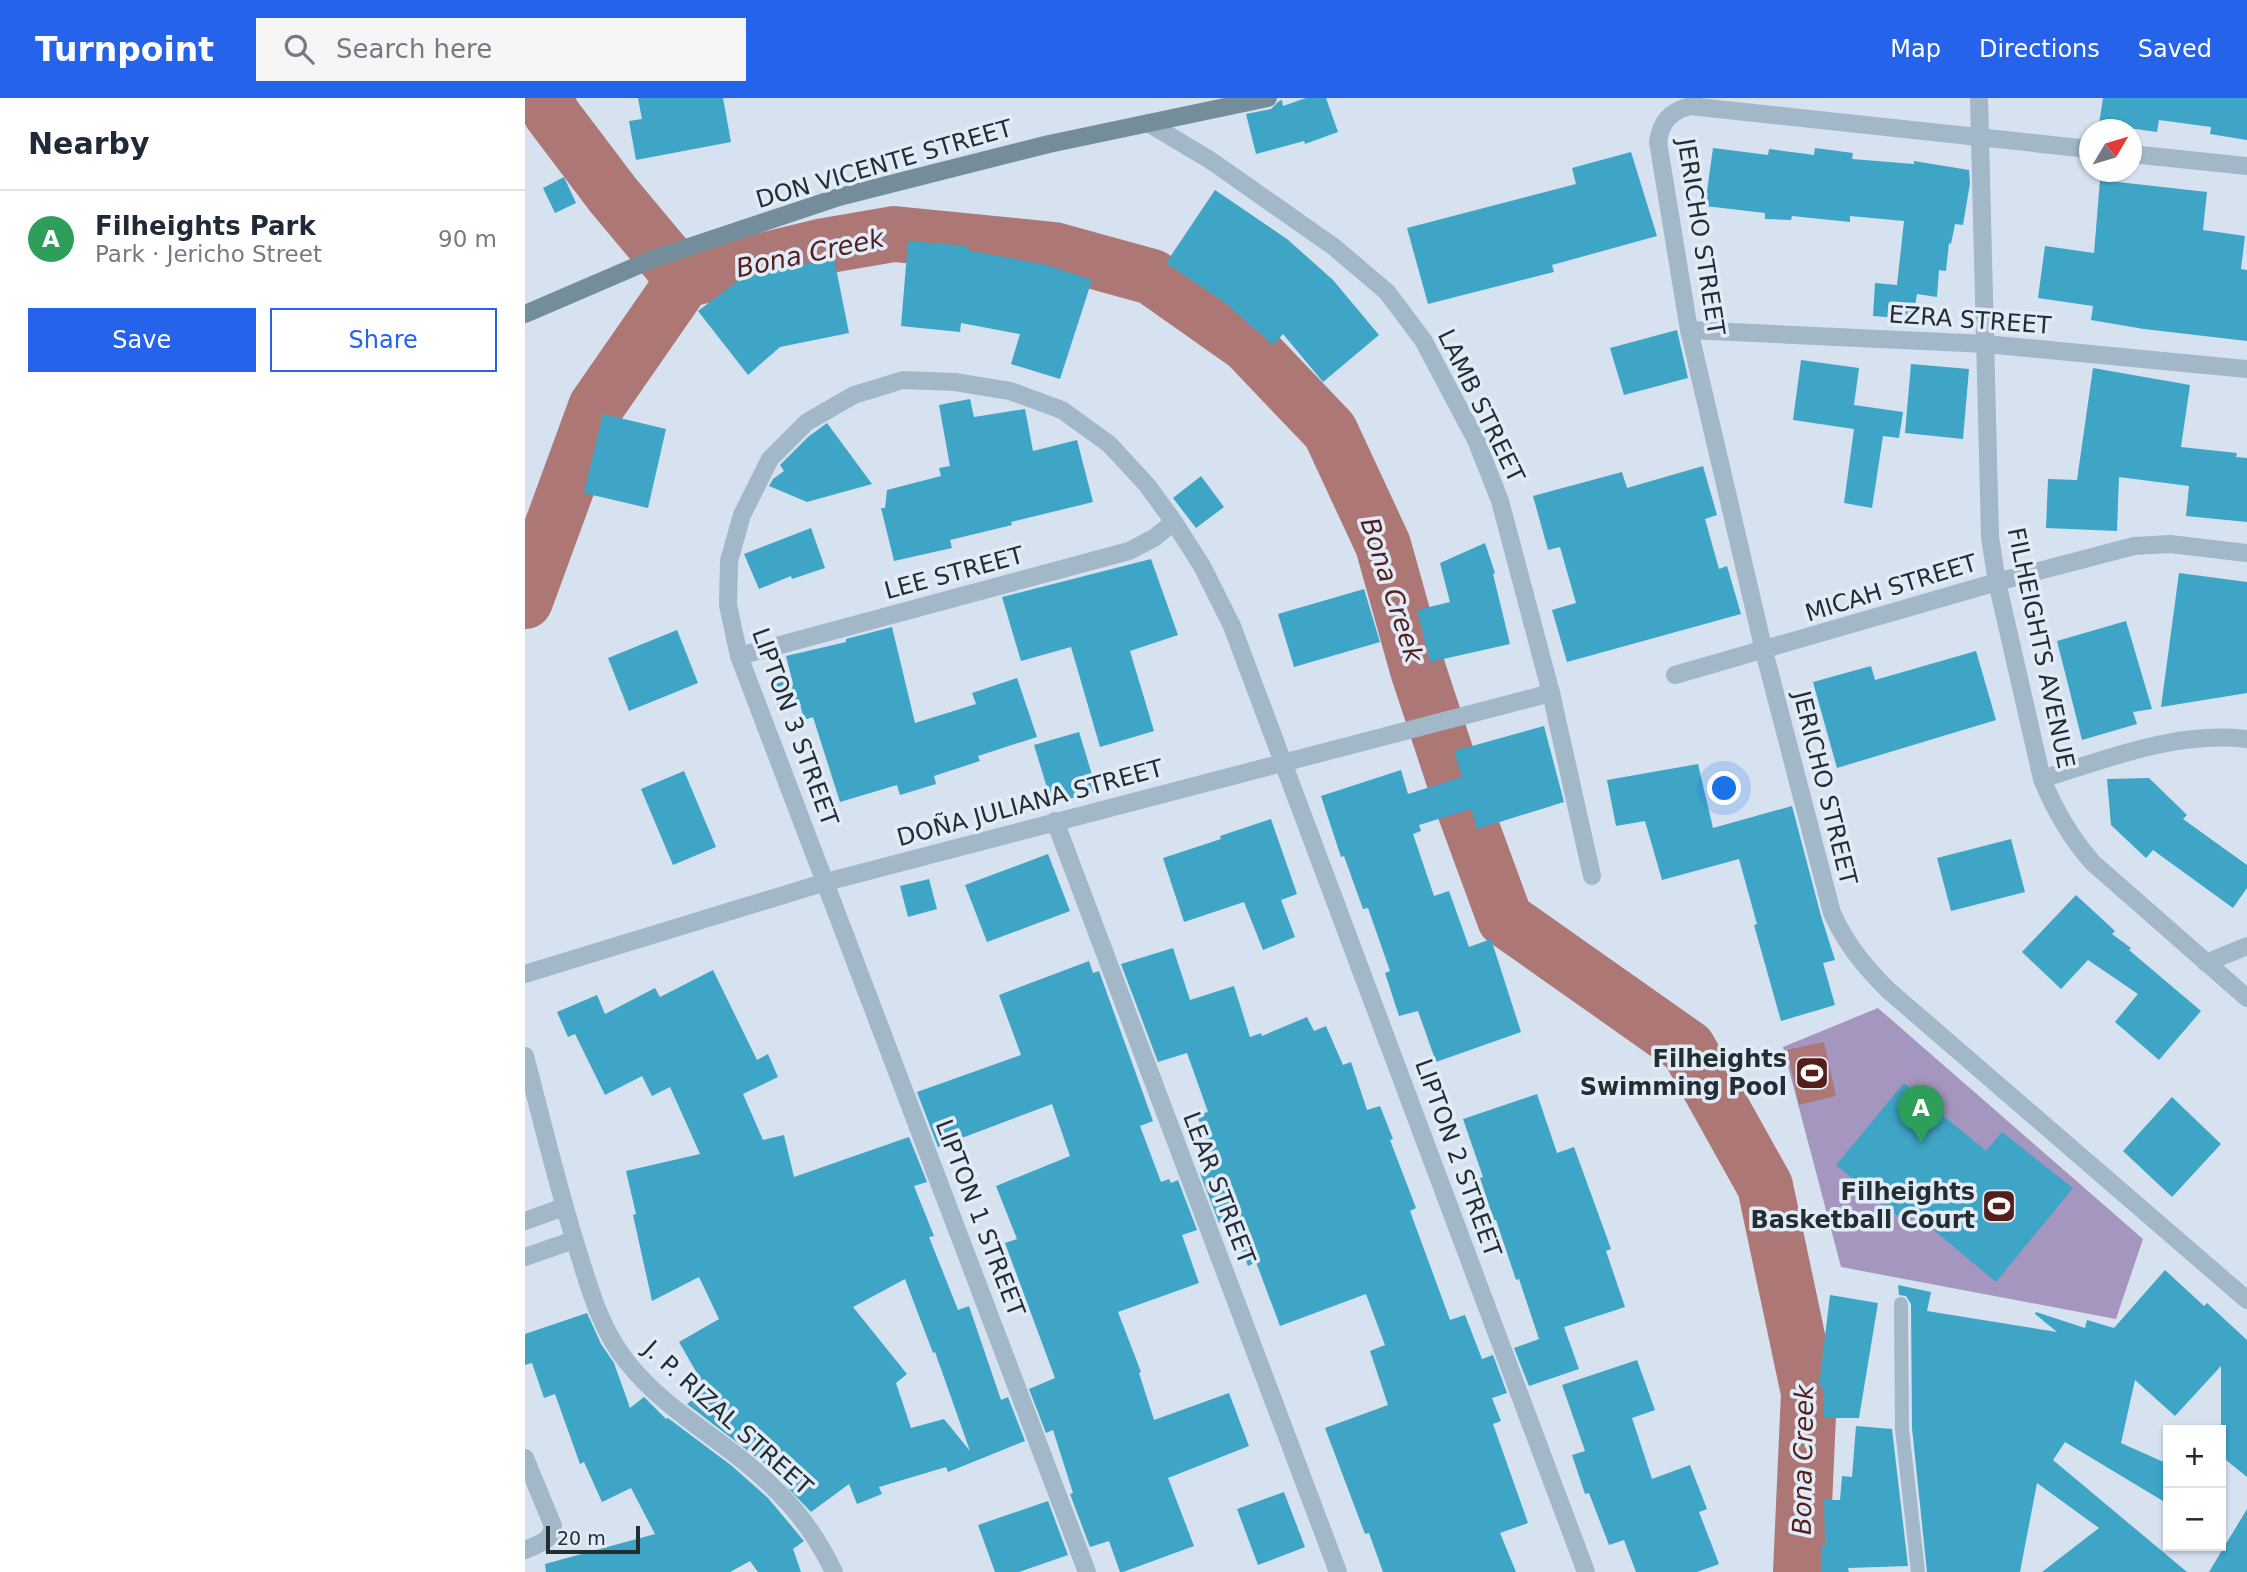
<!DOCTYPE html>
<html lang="en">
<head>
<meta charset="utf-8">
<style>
	body { margin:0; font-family:"DejaVu Sans",sans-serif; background:#f6f6f7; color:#1f2937 }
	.controls { position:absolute; right:21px; bottom:21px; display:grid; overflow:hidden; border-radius:0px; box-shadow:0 2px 5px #0004 }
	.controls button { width:63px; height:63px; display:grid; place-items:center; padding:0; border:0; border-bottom:2px solid #e0e1e3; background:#fff; color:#1f2937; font:35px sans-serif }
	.compass { position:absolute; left:1554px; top:21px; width:63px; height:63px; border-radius:50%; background:#fff; box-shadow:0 2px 5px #0004; rotate:52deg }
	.scale { position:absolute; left:21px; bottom:18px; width:94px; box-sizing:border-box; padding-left:7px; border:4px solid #242e32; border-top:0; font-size:19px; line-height:24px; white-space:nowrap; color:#242e32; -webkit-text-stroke:5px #e1ecf8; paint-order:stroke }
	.you { position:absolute; left:1200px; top:691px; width:24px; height:24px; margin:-18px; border:5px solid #fff; border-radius:50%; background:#1a73e8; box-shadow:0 0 0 10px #1a73e833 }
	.badge { display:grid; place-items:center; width:46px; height:46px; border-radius:50%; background:#2563eb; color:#fff; font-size:23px; font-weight:700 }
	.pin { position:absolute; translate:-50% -58px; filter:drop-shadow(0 2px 4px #0008) }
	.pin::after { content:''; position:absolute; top:37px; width:24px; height:21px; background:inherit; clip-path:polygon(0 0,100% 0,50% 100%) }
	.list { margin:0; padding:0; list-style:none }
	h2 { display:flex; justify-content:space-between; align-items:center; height:91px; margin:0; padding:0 28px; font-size:30px }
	h2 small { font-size:23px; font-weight:400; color:#747a83 }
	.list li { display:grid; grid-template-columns:46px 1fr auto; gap:21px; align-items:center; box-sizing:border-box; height:98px; padding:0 28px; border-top:2px solid #e0e1e3 }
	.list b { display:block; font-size:26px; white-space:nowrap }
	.list p { margin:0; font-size:23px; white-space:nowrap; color:#747a83 }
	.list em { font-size:23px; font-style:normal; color:#747a83 }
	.actions { display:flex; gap:14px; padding:21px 28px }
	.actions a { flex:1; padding:16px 0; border:2px solid #2563eb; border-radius:0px; text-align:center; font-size:24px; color:#2563eb }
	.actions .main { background:#2563eb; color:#fff }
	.icon { flex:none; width:38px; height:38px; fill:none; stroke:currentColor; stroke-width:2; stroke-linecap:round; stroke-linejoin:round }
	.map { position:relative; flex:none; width:1722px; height:1474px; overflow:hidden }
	header { display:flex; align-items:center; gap:42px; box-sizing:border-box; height:98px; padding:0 35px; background:#2563eb; color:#fff }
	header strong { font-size:33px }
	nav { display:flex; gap:38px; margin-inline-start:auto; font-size:24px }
	.search { width:490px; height:63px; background:#f6f6f7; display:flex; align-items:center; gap:18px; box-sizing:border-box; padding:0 24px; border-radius:0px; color:#747a83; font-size:26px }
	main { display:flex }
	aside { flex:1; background:#fff }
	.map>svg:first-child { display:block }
</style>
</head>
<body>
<header>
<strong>Turnpoint</strong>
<div class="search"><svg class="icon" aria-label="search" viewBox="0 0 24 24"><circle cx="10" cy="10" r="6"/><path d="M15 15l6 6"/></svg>Search here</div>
<nav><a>Map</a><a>Directions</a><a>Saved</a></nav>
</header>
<main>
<aside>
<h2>Nearby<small></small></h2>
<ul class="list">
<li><span class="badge" style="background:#2e9e5b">A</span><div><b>Filheights Park</b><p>Park · Jericho Street</p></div><em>90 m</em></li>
</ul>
<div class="actions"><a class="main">Save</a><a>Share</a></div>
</aside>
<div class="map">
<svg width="1722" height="1474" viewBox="0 0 1722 1474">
	<rect width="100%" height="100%" fill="#d6e2f0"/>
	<polygon fill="#a496bf" points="1353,910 1618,1141 1591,1221 1316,1169 1258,949"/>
	<polygon fill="#ad7775" points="1299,944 1311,998 1274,1007 1262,952"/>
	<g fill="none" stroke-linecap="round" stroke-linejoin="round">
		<g stroke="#ad7775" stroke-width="56">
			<polyline points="22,0 26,15 88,97 159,182"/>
			<polyline points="0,503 71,309 159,182 299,148 369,136 529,152 627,179 722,246 805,333 858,447 893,572 933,693 980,821 1163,950 1240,1088 1284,1295 1276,1474"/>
		</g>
	</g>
	<g fill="#3ea5c6" fill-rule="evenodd">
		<polygon points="113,0 198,0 206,44 111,62 104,23 117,21"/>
		<polygon points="781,0 801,0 813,34 780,46 779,43 731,56 721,16 746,11 754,3 757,2 758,8"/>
		<polygon points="1578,0 1722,0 1722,42 1685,36 1686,29 1634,22 1632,34 1574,26"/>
		<polygon points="1188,50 1243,57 1244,51 1289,57 1290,50 1328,55 1327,61 1389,66 1389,63 1444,72 1445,85 1438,127 1430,126 1426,146 1424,145 1421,173 1414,172 1412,199 1392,196 1388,221 1348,218 1350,185 1372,187 1379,123 1325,118 1325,124 1267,118 1266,122 1240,121 1240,115 1180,108"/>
		<polygon points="1106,54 1132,138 1027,167 1029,174 903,206 882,130 1051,86 1047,70"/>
		<polygon points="39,79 51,105 30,115 18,90"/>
		<polygon points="1575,82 1682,94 1678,132 1720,138 1716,171 1722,172 1722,243 1619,231 1566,222 1568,208 1513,200 1520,148 1569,155"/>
		<polygon points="690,92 762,141 808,182 854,237 798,284 758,236 748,247 699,204 641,165"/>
		<polygon points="383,143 443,148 442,152 522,167 567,182 535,281 486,266 495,236 436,225 435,234 376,228"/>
		<polygon points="309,160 324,235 255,249 223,277 173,213 218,179"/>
		<polygon points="1152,232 1163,280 1099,297 1085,250"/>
		<polygon points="1276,262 1334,270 1329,307 1378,314 1374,340 1358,338 1347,410 1319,405 1329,331 1268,322"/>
		<polygon points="1386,266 1444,271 1438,341 1380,335"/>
		<polygon points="1568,270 1665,287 1656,349 1712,355 1711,359 1722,360 1722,424 1661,418 1664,388 1594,379 1592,433 1521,430 1523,381 1552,382"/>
		<polygon points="445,301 449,319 500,311 508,353 552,342 568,404 486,424 487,427 425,442 427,450 369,463 356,410 360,410 362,392 416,378 414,370 425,368 414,307"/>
		<polygon points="78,316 141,331 123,410 59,395"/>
		<polygon points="302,325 347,386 282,404 244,388 248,381 259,373 255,367 283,339"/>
		<polygon points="1178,368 1192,417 1180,421 1194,471 1202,468 1216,516 1042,564 1027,512 1051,505 1035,449 1023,452 1008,398 1097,374 1102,390"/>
		<polygon points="676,378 699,409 671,430 648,400"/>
		<polygon points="286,430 300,470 267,481 266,478 234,491 219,456"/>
		<polygon points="960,445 970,475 968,476 985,546 905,564 892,512 925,504 915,465"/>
		<polygon points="626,461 653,537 605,553 629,633 575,649 546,549 496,563 477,499"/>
		<polygon points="1654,475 1722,484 1722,595 1636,609"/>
		<polygon points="839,491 855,544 769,569 753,516"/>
		<polygon points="1601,523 1627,611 1608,614 1612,626 1557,642 1532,543"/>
		<polygon points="367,529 390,625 451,606 447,595 492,580 512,639 453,658 455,663 409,678 411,686 375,697 372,687 315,704 288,619 279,622 275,606 253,611 247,586 267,582 261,558 321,544 321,541"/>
		<polygon points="152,532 173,585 104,613 83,560"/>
		<polygon points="1451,553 1471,622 1312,670 1288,584 1346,568 1350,582"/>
		<polygon points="1019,628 1039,704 952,731 946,711 894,727 896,733 888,736 909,798 924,793 944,849 966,841 996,934 911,964 893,913 874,918 860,875 865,873 843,810 838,811 819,758 816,759 796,698 876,672 883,696 937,679 929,653"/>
		<polygon points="554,634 572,693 527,706 509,647"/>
		<polygon points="1173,666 1188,730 1267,708 1296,818 1310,862 1298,865 1310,907 1256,923 1229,827 1232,826 1214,761 1137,782 1120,723 1091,728 1082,682"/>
		<polygon points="159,673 191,749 148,767 116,691"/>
		<polygon points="1624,680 1662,717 1658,721 1722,767 1722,790 1708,810 1628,752 1621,760 1586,727 1582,681"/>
		<polygon points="746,721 772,796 756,802 770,839 738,852 719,804 659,824 638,760 696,741 695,738"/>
		<polygon points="1486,741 1500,794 1426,813 1412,760"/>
		<polygon points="523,756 545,813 462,844 440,787"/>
		<polygon points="404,781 412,811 383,819 375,788"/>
		<polygon points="1551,797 1590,833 1587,836 1606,850 1604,852 1676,913 1634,962 1590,924 1613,896 1563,862 1536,891 1497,854"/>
		<polygon points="648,850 665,902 709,888 725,939 736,935 737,938 782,919 789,933 801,928 818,967 826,964 842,1012 855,1008 868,1041 865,1042 891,1110 885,1113 925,1222 940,1217 957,1261 968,1257 982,1295 967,1300 976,1323 968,1326 1003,1425 975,1435 991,1474 858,1474 844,1435 840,1436 800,1330 863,1307 845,1253 860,1247 841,1196 755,1228 731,1164 723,1168 705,1122 694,1125 675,1075 690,1070 672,1017 683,1014 662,955 633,964 596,866"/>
		<polygon points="564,863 568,875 574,873 628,1023 615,1028 636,1084 644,1081 646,1085 653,1082 672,1132 657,1137 674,1185 593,1214 616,1274 614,1275 629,1322 704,1295 724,1348 643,1380 669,1448 598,1474 595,1474 584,1443 565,1449 545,1396 548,1395 528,1332 521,1335 504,1291 530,1280 480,1145 492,1141 471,1088 545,1058 527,1006 413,1049 392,994 496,957 474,897"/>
		<path d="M188 872 232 962 243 956 253 979 218 996 238 1042 259 1037 269 1079 384 1039 402 1084 389 1088 409 1138 404 1139 433 1212 444 1208 476 1302 483 1299 500 1343 423 1374 421 1369 354 1389 357 1396 332 1406 324 1386 286 1414 240 1366 162 1306 181 1291 154 1244 194 1221 174 1179 127 1203 108 1117 111 1116 101 1073 175 1056 145 989 127 998 117 978 80 997 50 936 43 939 32 914 72 897 80 916 130 890 135 899ZM380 1181 408 1255 410 1254 445 1353 419 1321 386 1330 371 1285 382 1276 328 1209Z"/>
		<polygon points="1379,985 1461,1053 1477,1034 1548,1090 1471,1184 1382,1110 1374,1119 1311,1067"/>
		<polygon points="1012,996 1032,1055 1049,1049 1086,1151 1081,1153 1100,1209 1039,1229 1054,1271 1004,1288 989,1250 1014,1241 994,1181 991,1182 971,1122 969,1122 955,1080 958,1079 938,1021"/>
		<polygon points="1647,999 1696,1046 1647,1099 1598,1053"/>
		<polygon points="1640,1172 1679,1208 1682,1205 1722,1242 1722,1379 1696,1358 1696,1268 1650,1318 1610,1282 1596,1345 1643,1366 1643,1406 1540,1344 1528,1362 1662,1474 1517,1474 1574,1430 1512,1385 1495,1474 1402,1474 1387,1330 1386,1206 1381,1198 1374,1197 1373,1187 1406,1194 1402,1213 1532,1234 1510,1216 1511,1214 1560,1230 1562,1222 1589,1230"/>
		<polygon points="1305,1197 1353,1205 1334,1320 1299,1320 1298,1289 1294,1288"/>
		<polygon points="62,1215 76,1246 89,1265 105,1310 119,1299 141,1321 143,1320 207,1368 243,1400 279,1443 268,1451 276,1474 233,1474 225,1463 205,1474 21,1474 20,1466 130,1436 106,1390 77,1404 59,1364 55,1366 30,1296 19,1300 7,1265 0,1267 0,1236"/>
		<polygon points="1112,1262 1130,1312 1107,1320 1127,1381 1165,1367 1182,1411 1174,1414 1194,1466 1172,1474 1111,1474 1099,1442 1084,1447 1064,1395 1060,1396 1047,1357 1060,1353 1037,1287"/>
		<polygon points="1331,1328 1367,1331 1383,1468 1323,1470 1324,1474 1297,1474 1296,1448 1300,1448 1299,1402 1315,1402 1317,1378 1327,1379"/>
		<polygon points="759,1394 780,1449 733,1467 712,1411"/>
		<polygon points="523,1403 543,1457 494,1474 470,1474 453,1427"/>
		<polygon points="1722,1411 1722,1474 1684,1474"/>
	</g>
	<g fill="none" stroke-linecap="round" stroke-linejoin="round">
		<polyline stroke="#a2b7c8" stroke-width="14" points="1376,1206 1377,1331 1393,1474"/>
		<g stroke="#a2b7c8" stroke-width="18">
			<path d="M1454 0 1465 439 1472 484 1517 681C1530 713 1545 739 1568 765L1722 900"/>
			<polyline points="623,25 685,62 809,149 862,194 898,242 951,342 975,403 1026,595 1067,778"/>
			<path d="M1564 51 1165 8C1145 14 1136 23 1133 44L1164 232 1239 553 1307 815C1321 846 1339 868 1363 892L1722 1202"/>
			<polyline points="1606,56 1722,68"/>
			<polyline points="1164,232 1461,246 1722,271"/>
			<polyline points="214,558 604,453 629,440 649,424"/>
			<polyline points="1150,577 1472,484 1609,448 1645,446 1722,455"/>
			<path d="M1517 681C1585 660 1650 633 1722 641"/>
			<polyline points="530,723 813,1474"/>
			<polyline points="1681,865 1722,848"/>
			<polyline points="0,876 301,784 1026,595"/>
			<path d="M0 958C18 1026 34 1095 56 1163 67 1199 78 1234 102 1264 143 1316 205 1345 251 1392 276 1416 294 1443 309 1474"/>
			<polyline points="0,1123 39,1109"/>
			<polyline points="0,1159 49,1142"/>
			<path d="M0 1360 28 1428C26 1444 13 1446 0 1452"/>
			<polyline points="562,1474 214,558 203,507 204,463 217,417 245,361 282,324 329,297 378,282 430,284 485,293 537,312 584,346 622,387 649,424 677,468 707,528 1061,1474"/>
		</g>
		<polyline stroke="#748d9b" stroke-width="18" points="0,216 128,161 314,99 524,46 743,0"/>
	</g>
	<defs>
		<g id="stadium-square" transform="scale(1.75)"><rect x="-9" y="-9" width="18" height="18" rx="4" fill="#531e1b" stroke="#e1ecf8"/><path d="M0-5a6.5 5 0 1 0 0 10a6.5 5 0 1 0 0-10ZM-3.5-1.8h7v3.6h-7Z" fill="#fff"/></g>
	</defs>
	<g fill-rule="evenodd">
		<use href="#stadium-square" x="1287" y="975"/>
		<use href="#stadium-square" x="1474" y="1108"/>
	</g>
	<g text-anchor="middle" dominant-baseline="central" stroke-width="7" stroke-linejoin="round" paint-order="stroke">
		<g font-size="24" fill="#242e32" stroke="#e1ecf8">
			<text transform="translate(359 66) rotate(-16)">DON VICENTE STREET</text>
			<text transform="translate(1176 139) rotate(81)">JERICHO STREET</text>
			<text transform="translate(1445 222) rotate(4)">EZRA STREET</text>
			<text transform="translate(956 308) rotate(64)">LAMB STREET</text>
			<text transform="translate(429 475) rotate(-15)">LEE STREET</text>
			<text transform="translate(1366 490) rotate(-17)">MICAH STREET</text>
			<text transform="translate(1516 550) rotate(78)">FILHEIGHTS AVENUE</text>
			<text transform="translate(270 629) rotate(70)">LIPTON 3 STREET</text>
			<text transform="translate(1300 690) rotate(76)">JERICHO STREET</text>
			<text transform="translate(505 705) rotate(-15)">DOÑA JULIANA STREET</text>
			<text transform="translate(933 1060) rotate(70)">LIPTON 2 STREET</text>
			<text transform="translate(694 1090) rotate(69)">LEAR STREET</text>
			<text transform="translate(455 1120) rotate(69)">LIPTON 1 STREET</text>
			<text transform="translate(203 1320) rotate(42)">J. P. RIZAL STREET</text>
		</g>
		<g font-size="24" font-weight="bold" fill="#242e32" stroke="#e1ecf8" text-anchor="end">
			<text x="1262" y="961">Filheights<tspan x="1262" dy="28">Swimming Pool</tspan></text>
			<text x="1450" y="1094">Filheights<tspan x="1450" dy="28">Basketball Court</tspan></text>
		</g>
		<g font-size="26" font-style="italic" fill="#531e1b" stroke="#e1ecf8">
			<text transform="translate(285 155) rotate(-12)">Bona Creek</text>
			<text transform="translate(867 492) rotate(72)">Bona Creek</text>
			<text transform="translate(1278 1362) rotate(-89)">Bona Creek</text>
		</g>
	</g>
</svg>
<div class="controls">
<button>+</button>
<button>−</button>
</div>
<svg class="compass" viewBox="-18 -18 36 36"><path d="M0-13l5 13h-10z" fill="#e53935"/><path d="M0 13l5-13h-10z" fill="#747a83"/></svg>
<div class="scale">20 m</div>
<div class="you"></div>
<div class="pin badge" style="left:1396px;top:1045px;background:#2e9e5b">A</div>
</div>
</main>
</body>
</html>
